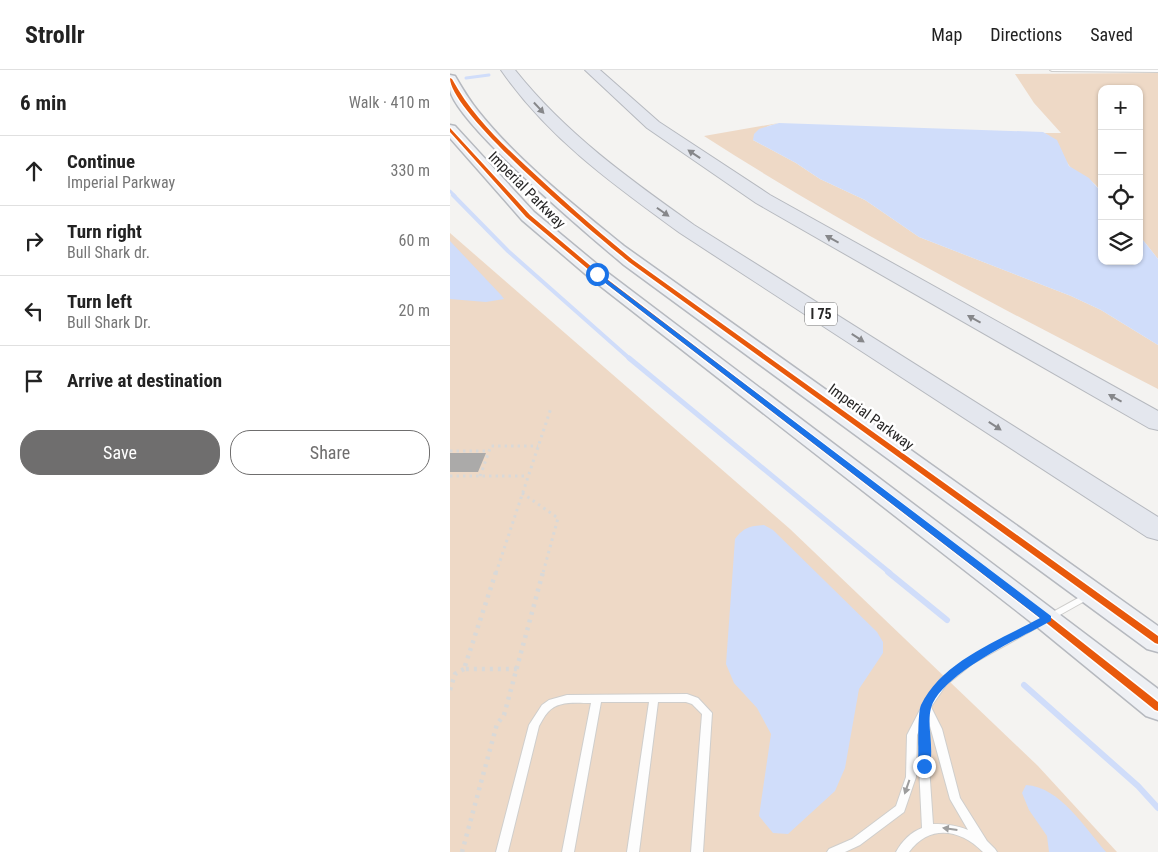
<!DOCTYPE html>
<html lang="en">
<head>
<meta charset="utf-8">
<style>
	body { margin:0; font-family:"Roboto Condensed",sans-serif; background:#f2f2f2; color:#222 }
	.controls { position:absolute; right:15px; top:15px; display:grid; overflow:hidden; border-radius:10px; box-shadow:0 1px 4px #0004 }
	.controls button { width:45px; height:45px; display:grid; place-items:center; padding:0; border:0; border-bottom:1px solid #e0e0e0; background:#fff; color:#222; font:25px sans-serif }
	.stop { position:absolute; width:15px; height:15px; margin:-11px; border:4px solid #1a73e8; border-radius:50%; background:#fff }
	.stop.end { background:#1a73e8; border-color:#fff; box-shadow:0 1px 5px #0008 }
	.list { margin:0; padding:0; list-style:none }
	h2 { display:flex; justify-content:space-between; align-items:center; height:65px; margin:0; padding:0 20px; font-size:21px }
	h2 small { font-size:16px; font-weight:400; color:#767676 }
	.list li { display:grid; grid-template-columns:32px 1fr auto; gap:15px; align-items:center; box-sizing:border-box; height:70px; padding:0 20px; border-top:1px solid #e0e0e0 }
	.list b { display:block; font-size:19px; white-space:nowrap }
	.list p { margin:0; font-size:16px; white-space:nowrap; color:#767676 }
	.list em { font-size:16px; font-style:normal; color:#767676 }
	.actions { display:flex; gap:10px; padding:15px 20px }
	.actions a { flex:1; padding:11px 0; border:1px solid #6f6e6e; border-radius:20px; text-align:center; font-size:18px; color:#6f6e6e }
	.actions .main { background:#6f6e6e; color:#fff }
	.icon { flex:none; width:28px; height:28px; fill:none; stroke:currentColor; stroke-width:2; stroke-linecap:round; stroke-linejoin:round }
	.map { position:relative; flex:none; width:708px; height:782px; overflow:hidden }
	header { display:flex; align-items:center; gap:30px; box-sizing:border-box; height:70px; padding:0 25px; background:#fff; border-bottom:1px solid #e0e0e0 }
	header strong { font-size:24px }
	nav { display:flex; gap:28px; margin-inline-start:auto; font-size:18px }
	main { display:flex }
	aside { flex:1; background:#fff }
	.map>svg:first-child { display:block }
</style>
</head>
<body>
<header>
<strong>Strollr</strong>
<nav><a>Map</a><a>Directions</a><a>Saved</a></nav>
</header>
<main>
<aside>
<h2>6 min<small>Walk · 410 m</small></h2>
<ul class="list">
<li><svg class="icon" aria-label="ahead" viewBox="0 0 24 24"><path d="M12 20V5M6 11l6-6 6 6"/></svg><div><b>Continue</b><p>Imperial Parkway</p></div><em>330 m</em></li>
<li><svg class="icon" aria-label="right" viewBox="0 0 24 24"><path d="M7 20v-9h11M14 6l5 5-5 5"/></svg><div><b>Turn right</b><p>Bull Shark dr.</p></div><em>60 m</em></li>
<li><svg class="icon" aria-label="left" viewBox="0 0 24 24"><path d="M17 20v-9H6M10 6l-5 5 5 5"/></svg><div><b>Turn left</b><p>Bull Shark Dr.</p></div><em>20 m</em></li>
<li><svg class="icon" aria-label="arrive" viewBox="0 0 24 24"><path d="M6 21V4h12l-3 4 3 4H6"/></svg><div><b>Arrive at destination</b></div></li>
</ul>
<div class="actions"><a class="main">Save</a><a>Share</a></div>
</aside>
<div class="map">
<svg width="708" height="782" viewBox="0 0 708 782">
	<rect width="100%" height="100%" fill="#f4f3f1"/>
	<g fill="#eed9c6">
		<path d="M708 3V189L689 165V19H652V123C642 106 624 104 618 94 609 79 612 73 594 63H611L584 33 565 4Z"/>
		<path d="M329 53 318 56 303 70 346 93 370 109 415 130 469 167 621 226 651 240 708 275V319C554 240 400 160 254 66Z"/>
		<polygon points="0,163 340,459 588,696 667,782 0,782"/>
	</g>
	<g fill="#d0ddfa">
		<polygon points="329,53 593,62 607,70 619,96 639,108 652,123 652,191 689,191 689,165 708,189 708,275 651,240 621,226 469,167 415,130 370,109 346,93 303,70 304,64 309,59"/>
		<polygon points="0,171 51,225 54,229 36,232 0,229"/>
		<path d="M314 455 323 460 427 562 433 572V583L409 619 395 698 385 721 338 764 323 763 309 746 321 664 307 638 284 613 276 594 285 469C294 457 300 456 314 455Z"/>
		<path d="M576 715C610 717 635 758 656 782H599L597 766 579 740 572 723Z"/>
	</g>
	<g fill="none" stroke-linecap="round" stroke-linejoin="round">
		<g stroke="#d0ddfa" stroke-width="3">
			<polyline points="16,8 39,5"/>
			<polyline points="0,121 5,126"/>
		</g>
		<polyline stroke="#d0ddfa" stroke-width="4" points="3,125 58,181 180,289"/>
		<polyline stroke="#d0ddfa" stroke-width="5" points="179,288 440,503"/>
		<g stroke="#d0ddfa" stroke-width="6">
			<polyline points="438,502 497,550"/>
			<polyline points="574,615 688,716 708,738"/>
		</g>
	</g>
	<polygon fill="#abaaa9" points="0,383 36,383 28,402 0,402"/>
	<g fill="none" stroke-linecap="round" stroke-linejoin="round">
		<g stroke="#cfcecc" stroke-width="2">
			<g id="service">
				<polygon points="600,0 708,0 708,2 602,1"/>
				<path d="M639 522 642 523 643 525 642 527 522 594 496 615 481 637 492 659 510 728 537 771 545 779 547 782H533C510 759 480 754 459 782H446C452 771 461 762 472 758L469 696 470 658 467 665 466 707 454 742 410 775 395 782H377L379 779 402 769 446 736 456 707 457 665 473 634 490 609 516 590ZM480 656 500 729 518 760C506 755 496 754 483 754L479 696Z"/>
				<path d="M237 624 248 628 262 643 253 782H241L252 644 242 634 236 632H208L189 782H177L199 632H151L124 782H112L141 633C128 633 108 630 98 642 94 646 92 651 89 656L58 782H46L79 655 92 635 99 630 117 625Z"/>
			</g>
		</g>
		<g stroke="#b6b9bf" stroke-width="3">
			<g id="primary">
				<path d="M0 5 5 6C12 18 19 30 28 41 67 90 125 136 174 176L708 556V582L697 579 174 195C142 168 7 55 0 20 0 16 0 10 0 5Z"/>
				<polygon points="0,55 5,56 84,142 154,200 708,619 708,650 696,646 586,556 140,208 72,150 0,68"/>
			</g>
		</g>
		<g stroke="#b6b9bf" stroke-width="2">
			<g id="motorway">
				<path d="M51 0H65C115 63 179 109 244 155L708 447V470L697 467 230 163C164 115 98 68 51 0Z"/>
				<polygon points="135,0 150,0 209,52 320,125 708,341 708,360 699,358 306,133 197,58"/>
			</g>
		</g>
		<g stroke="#d9d9d8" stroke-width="3" stroke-dasharray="2.5 4" stroke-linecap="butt">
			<polyline points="0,381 39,381"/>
			<polyline points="0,406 78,406"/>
			<polyline points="30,406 41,376 88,376"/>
			<polyline points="72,423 108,448 93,503"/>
			<polyline points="46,503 101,338"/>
		</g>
		<g stroke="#d9d9d8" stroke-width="4.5" stroke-dasharray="3 5" stroke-linecap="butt">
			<polyline points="46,502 14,599 67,599"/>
			<polyline points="0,620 5,604 14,599"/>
			<polyline points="12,782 47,654 54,645 93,502"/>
		</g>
		<use href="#service" fill="#fdfdfd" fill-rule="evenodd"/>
		<use href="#primary" fill="#eef0f4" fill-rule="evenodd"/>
		<use href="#motorway" fill="#e4e7ee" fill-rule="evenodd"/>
		<g stroke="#fff" stroke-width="3">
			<g id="cycleway">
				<path d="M0 8 2 9C21 44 48 70 76 96 111 129 146 160 183 190L708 566V574L705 573 179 192C147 166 0 44 0 8Z"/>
				<polygon points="0,58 80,145 149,203 600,547 708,632 708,641 705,640 594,551 145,205 76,147 0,62"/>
			</g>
		</g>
		<use href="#cycleway" fill="#e8590c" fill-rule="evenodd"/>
	</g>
	<defs><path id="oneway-solid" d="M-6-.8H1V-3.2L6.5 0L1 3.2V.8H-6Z" transform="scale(1.25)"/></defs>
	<g fill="#86878a">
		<use href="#oneway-solid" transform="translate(89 38) rotate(47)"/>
		<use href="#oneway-solid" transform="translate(244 84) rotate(-146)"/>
		<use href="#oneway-solid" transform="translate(213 142) rotate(35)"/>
		<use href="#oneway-solid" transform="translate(382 169) rotate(-151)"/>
		<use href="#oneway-solid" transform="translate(524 249) rotate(-151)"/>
		<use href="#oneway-solid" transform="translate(408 268) rotate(33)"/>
		<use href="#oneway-solid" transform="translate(665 328) rotate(-151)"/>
		<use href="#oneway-solid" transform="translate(545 356) rotate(33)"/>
	</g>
	<g fill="#9d9d9d">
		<use href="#oneway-solid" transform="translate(457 717) rotate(109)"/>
		<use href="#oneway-solid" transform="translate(500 759) rotate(-172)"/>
	</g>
	<path fill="#1a73e8" d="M147 202 601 546V551C570 568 491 604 481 638 476 657 486 682 478 700H470L468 696C469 683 467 645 471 635 492 591 550 570 590 548L145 205Z"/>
	<g text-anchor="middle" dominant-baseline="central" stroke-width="5" stroke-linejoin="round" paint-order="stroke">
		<rect fill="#fff" stroke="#686868" stroke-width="1" x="355" y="232.5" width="32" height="23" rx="4"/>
		<g font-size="14" font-weight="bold" fill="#282727">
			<text x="371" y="244">I 75</text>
		</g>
		<g font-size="15" fill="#282727" stroke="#fff">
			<text transform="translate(77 120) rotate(45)">Imperial Parkway</text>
			<text transform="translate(421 347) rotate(36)">Imperial Parkway</text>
		</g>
	</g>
</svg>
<div class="controls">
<button>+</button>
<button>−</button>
<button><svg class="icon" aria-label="locate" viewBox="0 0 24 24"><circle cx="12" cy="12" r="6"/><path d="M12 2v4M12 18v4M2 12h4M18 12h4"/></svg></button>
<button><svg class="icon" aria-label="layers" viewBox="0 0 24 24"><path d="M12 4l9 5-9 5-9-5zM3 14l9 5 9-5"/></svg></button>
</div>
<div class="stop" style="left:147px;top:204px"></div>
<div class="stop end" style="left:474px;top:696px"></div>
</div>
</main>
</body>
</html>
